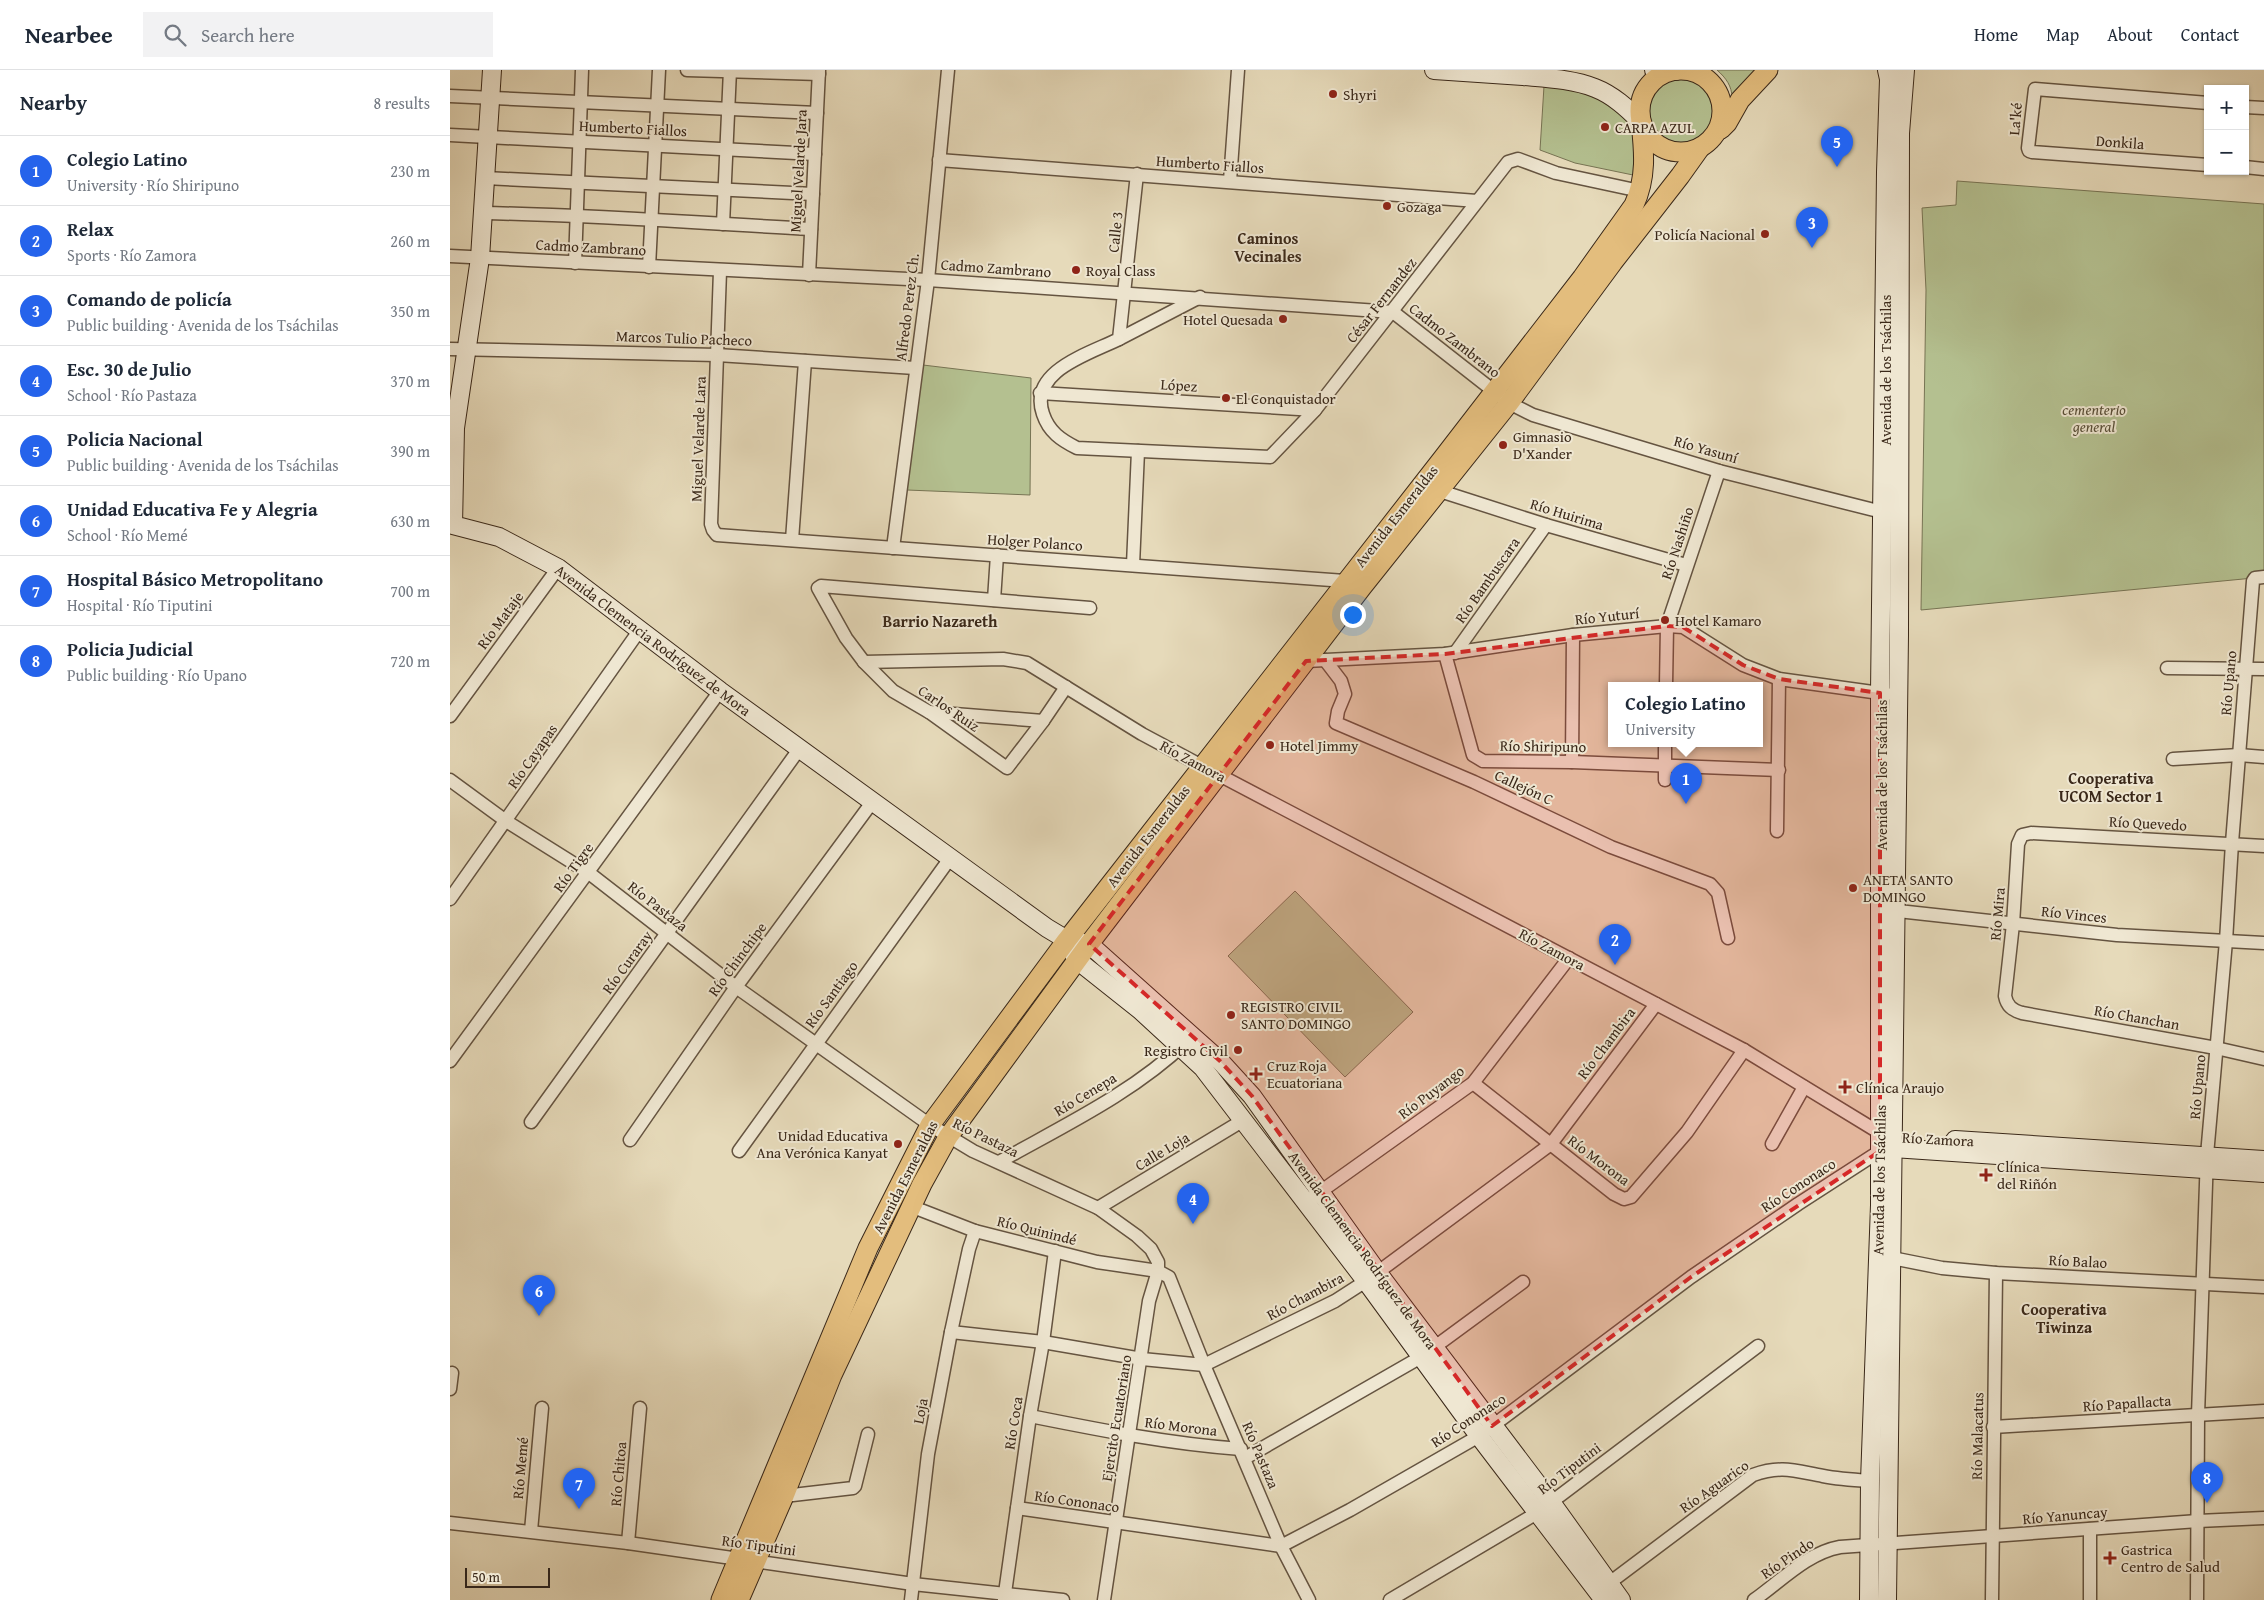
<!DOCTYPE html>
<html lang="en">
<head>
<meta charset="utf-8">
<style>
	body { margin:0; font-family:"Gentium Book Plus",serif; background:#f2f2f3; color:#1f2937 }
	.controls { position:absolute; right:15px; top:15px; display:grid; overflow:hidden; border-radius:0px; box-shadow:0 1px 4px #0004 }
	.controls button { width:45px; height:45px; display:grid; place-items:center; padding:0; border:0; border-bottom:1px solid #e0e1e3; background:#fff; color:#1f2937; font:25px sans-serif }
	.scale { position:absolute; left:15px; bottom:12px; width:85px; box-sizing:border-box; padding-left:5px; border:2px solid #3a2819; border-top:0; font-size:14px; line-height:18px; white-space:nowrap; color:#3a2819; -webkit-text-stroke:4px #efe7d2; paint-order:stroke }
	.you { position:absolute; left:902px; top:544px; width:18px; height:18px; margin:-12px; border:4px solid #fff; border-radius:50%; background:#1a73e8; box-shadow:0 0 0 8px #1a73e833 }
	.badge { display:grid; place-items:center; width:32px; height:32px; border-radius:50%; background:#2563eb; color:#fff; font-size:16px; font-weight:700 }
	.pin { position:absolute; translate:-50% -41px; filter:drop-shadow(0 1px 2px #0008) }
	.pin::after { content:''; position:absolute; top:26px; width:18px; height:15px; background:inherit; clip-path:polygon(0 0,100% 0,50% 100%) }
	.popup { position:absolute; left:1158px; top:612px; width:155px; height:65px; box-sizing:border-box; display:grid; place-content:center; border-radius:0px; background:#fff; filter:drop-shadow(0 1px 4px #0005); font-size:16px; white-space:nowrap; color:#747a83 }
	.popup b { font-size:19px; color:#1f2937 }
	.popup::after { content:''; position:absolute; left:50%; top:100%; margin-left:-10px; border:10px solid transparent; border-top-color:#fff }
	.list { margin:0; padding:0; list-style:none }
	h2 { display:flex; justify-content:space-between; align-items:center; height:65px; margin:0; padding:0 20px; font-size:21px }
	h2 small { font-size:16px; font-weight:400; color:#747a83 }
	.list li { display:grid; grid-template-columns:32px 1fr auto; gap:15px; align-items:center; box-sizing:border-box; height:70px; padding:0 20px; border-top:1px solid #e0e1e3 }
	.list b { display:block; font-size:19px; white-space:nowrap }
	.list p { margin:0; font-size:16px; white-space:nowrap; color:#747a83 }
	.list em { font-size:16px; font-style:normal; color:#747a83 }
	.icon { flex:none; width:28px; height:28px; fill:none; stroke:currentColor; stroke-width:2; stroke-linecap:round; stroke-linejoin:round }
	.map { position:relative; flex:none; width:1814px; height:1530px; overflow:hidden }
	header { display:flex; align-items:center; gap:30px; box-sizing:border-box; height:70px; padding:0 25px; background:#fff; border-bottom:1px solid #e0e1e3 }
	header strong { font-size:24px }
	nav { display:flex; gap:28px; margin-inline-start:auto; font-size:18px }
	.search { width:350px; height:45px; background:#f2f2f3; display:flex; align-items:center; gap:12px; box-sizing:border-box; padding:0 18px; border-radius:0px; color:#747a83; font-size:19px }
	main { display:flex }
	aside { flex:1; background:#fff }
	.map>svg:first-child { display:block }
</style>
</head>
<body>
<header>
<strong>Nearbee</strong>
<div class="search"><svg class="icon" aria-label="search" viewBox="0 0 24 24"><circle cx="10" cy="10" r="6"/><path d="M15 15l6 6"/></svg>Search here</div>
<nav><a>Home</a><a>Map</a><a>About</a><a>Contact</a></nav>
</header>
<main>
<aside>
<h2>Nearby<small>8 results</small></h2>
<ul class="list">
<li><span class="badge">1</span><div><b>Colegio Latino</b><p>University · Río Shiripuno</p></div><em>230 m</em></li>
<li><span class="badge">2</span><div><b>Relax</b><p>Sports · Río Zamora</p></div><em>260 m</em></li>
<li><span class="badge">3</span><div><b>Comando de policía</b><p>Public building · Avenida de los Tsáchilas</p></div><em>350 m</em></li>
<li><span class="badge">4</span><div><b>Esc. 30 de Julio</b><p>School · Río Pastaza</p></div><em>370 m</em></li>
<li><span class="badge">5</span><div><b>Policia Nacional</b><p>Public building · Avenida de los Tsáchilas</p></div><em>390 m</em></li>
<li><span class="badge">6</span><div><b>Unidad Educativa Fe y Alegria</b><p>School · Río Memé</p></div><em>630 m</em></li>
<li><span class="badge">7</span><div><b>Hospital Básico Metropolitano</b><p>Hospital · Río Tiputini</p></div><em>700 m</em></li>
<li><span class="badge">8</span><div><b>Policia Judicial</b><p>Public building · Río Upano</p></div><em>720 m</em></li>
</ul>
</aside>
<div class="map">
<svg width="1814" height="1530" viewBox="0 0 1814 1530">
	<rect width="100%" height="100%" fill="#e6daba"/>
	<filter id="stains"><feTurbulence type="fractalNoise" baseFrequency=".004" numOctaves="4"/><feColorMatrix values="0 0 0 0 .2 0 0 0 0 .09 0 0 0 0 .02 0 0 0 .5 -.17"/></filter>
	<radialGradient id="worn" r=".72"><stop offset=".6" stop-color="#630" stop-opacity="0"/><stop offset="1" stop-color="#630" stop-opacity=".3"/></radialGradient>
	<g fill="#b4c090" stroke="#777454">
		<path d="M1267 0H1307L1282 28C1282 16 1276 8 1267 0Z"/>
		<circle cx="1230" cy="41" r="33"/>
		<polygon points="1094,16 1139,20 1157,30 1182,54 1186,95 1183,105 1125,93 1090,80"/>
		<polygon points="1507,111 1814,134 1814,507 1471,540 1476,220 1472,138 1506,135"/>
		<polygon points="473,295 581,308 580,425 457,420"/>
		<polygon points="845,821 963,942 895,1007 778,886"/>
	</g>
	<g fill="none" stroke-linecap="round" stroke-linejoin="round">
		<g stroke="#655441" stroke-width="15">
			<g id="street">
				<polyline points="237,0 369,4"/>
				<polyline points="0,26 367,43"/>
				<polyline points="1758,33 1585,19 1578,78 1579,81 1582,82 1758,95"/>
				<polyline points="1795,37 1814,38"/>
				<polyline points="0,65 365,84"/>
				<polyline points="489,90 1027,131"/>
				<polyline points="1795,97 1814,99"/>
				<path d="M687 104 669 269C639 284 578 301 593 344 599 362 611 370 627 378L820 387 865 340 1058 92 1068 89 1106 103 1190 121"/>
				<polyline points="35,108 363,124"/>
				<polyline points="780,111 788,0"/>
				<path d="M33 143C143 145 252 153 361 159"/>
				<polyline points="273,154 280,0"/>
				<polyline points="0,186 478,210 943,242 1059,333 1083,345 1269,401 1440,444"/>
				<polyline points="125,193 132,0"/>
				<polyline points="199,197 209,0"/>
				<polyline points="270,201 261,454 263,460 267,465 895,511 903,514"/>
				<polyline points="359,205 369,0"/>
				<polyline points="669,269 750,227"/>
				<polyline points="0,279 267,285 465,298"/>
				<polyline points="590,323 865,340"/>
				<polyline points="990,421 1096,455 1236,495"/>
				<polyline points="342,470 355,291"/>
				<polyline points="443,478 478,210 498,0"/>
				<polyline points="683,495 688,381"/>
				<polyline points="544,530 547,485"/>
				<polyline points="1005,583 1096,455"/>
				<polyline points="995,584 1023,685 1033,691 1122,692 1329,700"/>
				<polyline points="875,590 891,611 895,624 888,641 886,653 1024,712 1161,777 1260,814 1268,823 1278,868"/>
				<polyline points="856,591 995,584 1123,565 1217,556 1233,557 1293,595 1329,609 1437,624"/>
				<polyline points="414,592 553,589 577,593 692,664 752,696 1294,980 1430,1063"/>
				<polyline points="1717,598 1814,599"/>
				<polyline points="1216,615 1217,556 1269,401"/>
				<polyline points="616,617 593,651 557,698 479,642 443,621 414,592 396,568 368,518 371,516 640,538"/>
				<polyline points="479,642 593,651"/>
				<polyline points="0,646 108,498"/>
				<polyline points="1723,689 1789,685 1814,687"/>
				<polyline points="1122,692 1123,565"/>
				<polyline points="0,710 56,751 139,803 286,917 480,1055 523,1081 648,1138 687,1166 701,1179 708,1192 708,1201 719,1207 754,1295 831,1476 859,1530"/>
				<polyline points="1215,710 1215,673"/>
				<polyline points="1327,761 1329,609"/>
				<path d="M1814 776 1581 763 1572 765 1568 774 1563 854 1555 926C1557 936 1562 940 1572 943L1766 978 1814 989"/>
				<polyline points="0,829 189,561"/>
				<polyline points="1439,840 1667,865 1814,873"/>
				<polyline points="0,991 270,621"/>
				<polyline points="1023,1013 1164,1124 1174,1129 1181,1127 1237,1062 1294,980"/>
				<polyline points="81,1052 350,678"/>
				<polyline points="180,1070 286,917 423,731"/>
				<polyline points="1322,1074 1354,1017"/>
				<polyline points="289,1081 501,787"/>
				<path d="M549 1092C613 1056 683 1023 736 972"/>
				<polyline points="863,1127 1023,1013 1119,888"/>
				<polyline points="463,1137 525,1161 647,1192 708,1201 699,1231 654,1530"/>
				<polyline points="648,1138 792,1051"/>
				<polyline points="1442,1188 1492,1198 1546,1203 1814,1217"/>
				<polyline points="501,1262 593,1272 692,1289 754,1295 885,1231 916,1211 1101,1074 1206,934"/>
				<polyline points="0,1319 2,1303"/>
				<path d="M580 1346C650 1360 720 1374 791 1379"/>
				<polyline points="1543,1357 1814,1341"/>
				<polyline points="795,1388 971,1287 1073,1212"/>
				<polyline points="334,1426 403,1418 405,1416 418,1364"/>
				<polyline points="567,1438 831,1476 900,1440 1029,1366 1241,1207 1348,1134 1430,1081"/>
				<polyline points="0,1453 178,1473 463,1514 613,1530"/>
				<polyline points="81,1461 92,1338"/>
				<polyline points="178,1473 190,1338"/>
				<path d="M1154 1517 1303 1405C1331 1395 1345 1401 1373 1406 1388 1409 1404 1410 1420 1411"/>
				<polyline points="461,1530 478,1384 501,1262 519,1179 525,1161"/>
				<polyline points="554,1530 580,1346 593,1272 605,1181"/>
				<polyline points="940,1530 1087,1443 1308,1276"/>
				<path d="M1304 1530C1331 1511 1357 1483 1390 1477L1748 1451 1814 1448"/>
				<polyline points="1542,1530 1546,1203"/>
				<polyline points="1640,1530 1640,1459"/>
				<polyline points="1747,1530 1748,1345 1757,1085 1776,871 1782,773 1803,511 1805,508 1814,507"/>
			</g>
		</g>
		<g stroke="#3a2819" stroke-width="20">
			<g id="secondary">
				<polyline points="42,0 30,188 5,358 3,455 49,467 108,498 270,621 597,858 617,870 639,874 770,991 802,1026 928,1203 1101,1432 1171,1530"/>
				<path d="M984 0C1013 2 1043 4 1073 6 1096 8 1123 9 1145 18 1163 25 1177 38 1191 52"/>
				<polyline points="1204,0 1225,1"/>
				<polyline points="620,877 627,890 690,940 753,998 916,1211 1029,1366 1154,1530"/>
				<polyline points="1505,1070 1814,1090"/>
				<polyline points="1433,1080 1443,1078 1814,1103"/>
				<polyline points="1419,1530 1420,1411 1430,1135 1430,623 1436,102 1439,9 1437,0"/>
				<polyline points="1437,1530 1449,565 1450,63 1455,0"/>
			</g>
		</g>
		<g stroke="#3a2819" stroke-width="21">
			<g id="primary">
				<circle cx="1231" cy="41" r="41"/>
				<polyline points="1271,59 1277,53 1290,30 1318,0"/>
				<path d="M271 1530 418 1178 480 1055 617 870 993 388 1132 208 1184 135C1197 107 1194 81 1191 52"/>
				<polyline points="289,1530 334,1426 382,1305 472,1114 498,1067 639,874 912,517 1059,333 1163,192 1230,106 1250,78"/>
			</g>
		</g>
		<use href="#street" stroke="#efe7d2" stroke-width="12"/>
		<use href="#secondary" stroke="#efe7d2" stroke-width="18"/>
		<use href="#primary" stroke="#e3bd7d" stroke-width="19"/>
	</g>
	<path fill="#d62828" fill-opacity="0.2" stroke="#d62828" stroke-width="4" stroke-dasharray="10 6" stroke-linejoin="round" d="M1217 556 1233 557 1293 595 1329 609 1430 623V1081L1241 1207 1042 1356 802 1026 770 991 639 874 856 591 995 584Z"/>
	<g fill="#8f2418" stroke="#efe7d2" stroke-width="2">
		<circle cx="883" cy="24" r="5"/>
		<circle cx="1155" cy="57" r="5"/>
		<circle cx="937" cy="136" r="5"/>
		<circle cx="1315" cy="164" r="5"/>
		<circle cx="626" cy="200" r="5"/>
		<circle cx="833" cy="249" r="5"/>
		<circle cx="776" cy="328" r="5"/>
		<circle cx="1053" cy="375" r="5"/>
		<circle cx="1215" cy="550" r="5"/>
		<circle cx="820" cy="675" r="5"/>
		<circle cx="1403" cy="818" r="5"/>
		<circle cx="781" cy="945" r="5"/>
		<circle cx="788" cy="980" r="5"/>
		<path d="M803.5 996.5h5v5h5v5h-5v5h-5v-5h-5v-5h5z"/>
		<path d="M1392.5 1009.5h5v5h5v5h-5v5h-5v-5h-5v-5h5z"/>
		<circle cx="448" cy="1074" r="5"/>
		<path d="M1533.5 1097.5h5v5h5v5h-5v5h-5v-5h-5v-5h5z"/>
		<path d="M1657.5 1480.5h5v5h5v5h-5v5h-5v-5h-5v-5h5z"/>
	</g>
	<g text-anchor="middle" dominant-baseline="central" stroke-width="4" stroke-linejoin="round" paint-order="stroke">
		<g font-size="15" fill="#3a2819" stroke="#efe7d2" text-anchor="start">
			<text x="893" y="24">Shyri</text>
			<text x="1165" y="57">CARPA AZUL</text>
			<text x="947" y="136">Gozaga</text>
			<text x="1305" y="164" text-anchor="end">Policía Nacional</text>
			<text x="636" y="200">Royal Class</text>
			<text x="823" y="249" text-anchor="end">Hotel Quesada</text>
			<text x="786" y="328">El Conquistador</text>
			<text x="1063" y="366">Gimnasio<tspan x="1063" dy="17">D'Xander</tspan></text>
			<text x="1225" y="550">Hotel Kamaro</text>
			<text x="830" y="675">Hotel Jimmy</text>
			<text x="1413" y="809">ANETA SANTO<tspan x="1413" dy="17">DOMINGO</tspan></text>
			<text x="791" y="936">REGISTRO CIVIL<tspan x="791" dy="17">SANTO DOMINGO</tspan></text>
			<text x="778" y="980" text-anchor="end">Registro Civil</text>
			<text x="817" y="995">Cruz Roja<tspan x="817" dy="17">Ecuatoriana</tspan></text>
			<text x="1406" y="1017">Clínica Araujo</text>
			<text x="438" y="1065" text-anchor="end">Unidad Educativa<tspan x="438" dy="17">Ana Verónica Kanyat</tspan></text>
			<text x="1547" y="1096">Clínica<tspan x="1547" dy="17">del Riñón</tspan></text>
			<text x="1671" y="1479">Gastrica<tspan x="1671" dy="17">Centro de Salud</tspan></text>
		</g>
		<g font-size="15" fill="#3a2819" stroke="#efe7d2">
			<text transform="translate(1565 49) rotate(-85)">La'ké</text>
			<text transform="translate(183 58) rotate(3)">Humberto Fiallos</text>
			<text transform="translate(1670 72) rotate(4)">Donkila</text>
			<text transform="translate(760 94) rotate(4)">Humberto Fiallos</text>
			<text transform="translate(348 101) rotate(-87)">Miguel Velarde Jara</text>
			<text transform="translate(665 162) rotate(-84)">Calle 3</text>
			<text transform="translate(141 177) rotate(3)">Cadmo Zambrano</text>
			<text transform="translate(546 198) rotate(4)">Cadmo Zambrano</text>
			<text transform="translate(931 230) rotate(-52)">César Fernandez</text>
			<text transform="translate(457 237) rotate(-83)">Alfredo Perez Ch.</text>
			<text transform="translate(234 268) rotate(2)">Marcos Tulio Pacheco</text>
			<text transform="translate(1005 270) rotate(38)">Cadmo Zambrano</text>
			<text transform="translate(1435 300) rotate(-90)">Avenida de los Tsáchilas</text>
			<text transform="translate(729 315) rotate(4)">López</text>
			<text transform="translate(248 369) rotate(-88)">Miguel Velarde Lara</text>
			<text transform="translate(1256 379) rotate(16)">Río Yasuní</text>
			<text transform="translate(1117 444) rotate(17)">Río Huirima</text>
			<text transform="translate(946 446) rotate(-52)">Avenida Esmeraldas</text>
			<text transform="translate(585 472) rotate(4)">Holger Polanco</text>
			<text transform="translate(1227 473) rotate(-72)">Río Nashiño</text>
			<text transform="translate(1037 510) rotate(-55)">Río Bambuscara</text>
			<text transform="translate(1157 546) rotate(-6)">Río Yuturí</text>
			<text transform="translate(50 550) rotate(-54)">Río Mataje</text>
			<text transform="translate(203 570) rotate(37)">Avenida Clemencia Rodríguez de Mora</text>
			<text transform="translate(1778 613) rotate(-85)">Río Upano</text>
			<text transform="translate(499 638) rotate(34)">Carlos Ruiz</text>
			<text transform="translate(1093 676) rotate(1)">Río Shiripuno</text>
			<text transform="translate(82 686) rotate(-55)">Río Cayapas</text>
			<text transform="translate(743 691) rotate(28)">Río Zamora</text>
			<text transform="translate(1431 705) rotate(-90)">Avenida de los Tsáchilas</text>
			<text transform="translate(1074 717) rotate(25)">Callejón C</text>
			<text transform="translate(1698 753) rotate(3)">Río Quevedo</text>
			<text transform="translate(698 766) rotate(-52)">Avenida Esmeraldas</text>
			<text transform="translate(123 797) rotate(-54)">Río Tigre</text>
			<text transform="translate(208 836) rotate(38)">Río Pastaza</text>
			<text transform="translate(1547 844) rotate(-85)">Río Mira</text>
			<text transform="translate(1624 844) rotate(6)">Río Vinces</text>
			<text transform="translate(1102 879) rotate(28)">Río Zamora</text>
			<text transform="translate(287 889) rotate(-54)">Río Chinchipe</text>
			<text transform="translate(177 892) rotate(-54)">Río Curaray</text>
			<text transform="translate(381 924) rotate(-54)">Río Santiago</text>
			<text transform="translate(1687 947) rotate(10)">Río Chanchan</text>
			<text transform="translate(1156 973) rotate(-53)">Río Chambira</text>
			<text transform="translate(1747 1017) rotate(-85)">Río Upano</text>
			<text transform="translate(981 1022) rotate(-37)">Río Puyango</text>
			<text transform="translate(635 1024) rotate(-31)">Río Cenepa</text>
			<text transform="translate(536 1067) rotate(26)">Río Pastaza</text>
			<text transform="translate(1488 1069) rotate(3)">Río Zamora</text>
			<text transform="translate(712 1081) rotate(-31)">Calle Loja</text>
			<text transform="translate(1149 1090) rotate(37)">Río Morona</text>
			<text transform="translate(455 1107) rotate(-63)">Avenida Esmeraldas</text>
			<text transform="translate(1429 1110) rotate(-89)">Avenida de los Tsáchilas</text>
			<text transform="translate(1348 1115) rotate(-33)">Río Cononaco</text>
			<text transform="translate(587 1160) rotate(14)">Río Quinindé</text>
			<text transform="translate(913 1180) rotate(54)">Avenida Clemencia Rodríguez de Mora</text>
			<text transform="translate(1628 1191) rotate(3)">Río Balao</text>
			<text transform="translate(855 1226) rotate(-28)">Río Chambira</text>
			<text transform="translate(1677 1333) rotate(-4)">Río Papallacta</text>
			<text transform="translate(470 1341) rotate(-79)">Loja</text>
			<text transform="translate(666 1348) rotate(-81)">Ejercito Ecuatoriano</text>
			<text transform="translate(1018 1350) rotate(-33)">Río Cononaco</text>
			<text transform="translate(563 1353) rotate(-81)">Río Coca</text>
			<text transform="translate(731 1356) rotate(7)">Río Morona</text>
			<text transform="translate(1527 1366) rotate(-89)">Río Malacatus</text>
			<text transform="translate(811 1385) rotate(67)">Río Pastaza</text>
			<text transform="translate(70 1398) rotate(-85)">Río Memé</text>
			<text transform="translate(1119 1398) rotate(-37)">Río Tiputini</text>
			<text transform="translate(168 1404) rotate(-85)">Río Chitoa</text>
			<text transform="translate(1264 1416) rotate(-35)">Río Aguarico</text>
			<text transform="translate(627 1431) rotate(8)">Río Cononaco</text>
			<text transform="translate(1615 1445) rotate(-5)">Río Yanuncay</text>
			<text transform="translate(309 1475) rotate(8)">Río Tiputini</text>
			<text transform="translate(1337 1488) rotate(-34)">Río Pindo</text>
		</g>
		<g font-size="15" font-style="italic" fill="#584e37" stroke="#efe7d2">
			<text x="1644" y="339">cementerio<tspan x="1644" dy="17">general</tspan></text>
		</g>
		<g font-size="16" font-weight="bold" fill="#3a2819" stroke="#efe7d2">
			<text x="818" y="168">Caminos<tspan x="818" dy="18">Vecinales</tspan></text>
			<text x="490" y="551">Barrio Nazareth</text>
			<text x="1661" y="708">Cooperativa<tspan x="1661" dy="18">UCOM Sector 1</tspan></text>
			<text x="1614" y="1239">Cooperativa<tspan x="1614" dy="18">Tiwinza</tspan></text>
		</g>
	</g>
	<rect width="100%" height="100%" filter="url(#stains)"/>
	<rect width="100%" height="100%" fill="url(#worn)"/>
</svg>
<div class="controls">
<button>+</button>
<button>−</button>
</div>
<div class="scale">50 m</div>
<div class="you"></div>
<div class="pin badge" style="left:1236px;top:734px">1</div>
<div class="popup"><b>Colegio Latino</b>University</div>
<div class="pin badge" style="left:1165px;top:895px">2</div>
<div class="pin badge" style="left:1362px;top:178px">3</div>
<div class="pin badge" style="left:743px;top:1154px">4</div>
<div class="pin badge" style="left:1387px;top:97px">5</div>
<div class="pin badge" style="left:89px;top:1246px">6</div>
<div class="pin badge" style="left:129px;top:1439px">7</div>
<div class="pin badge" style="left:1757px;top:1433px">8</div>
</div>
</main>
</body>
</html>
